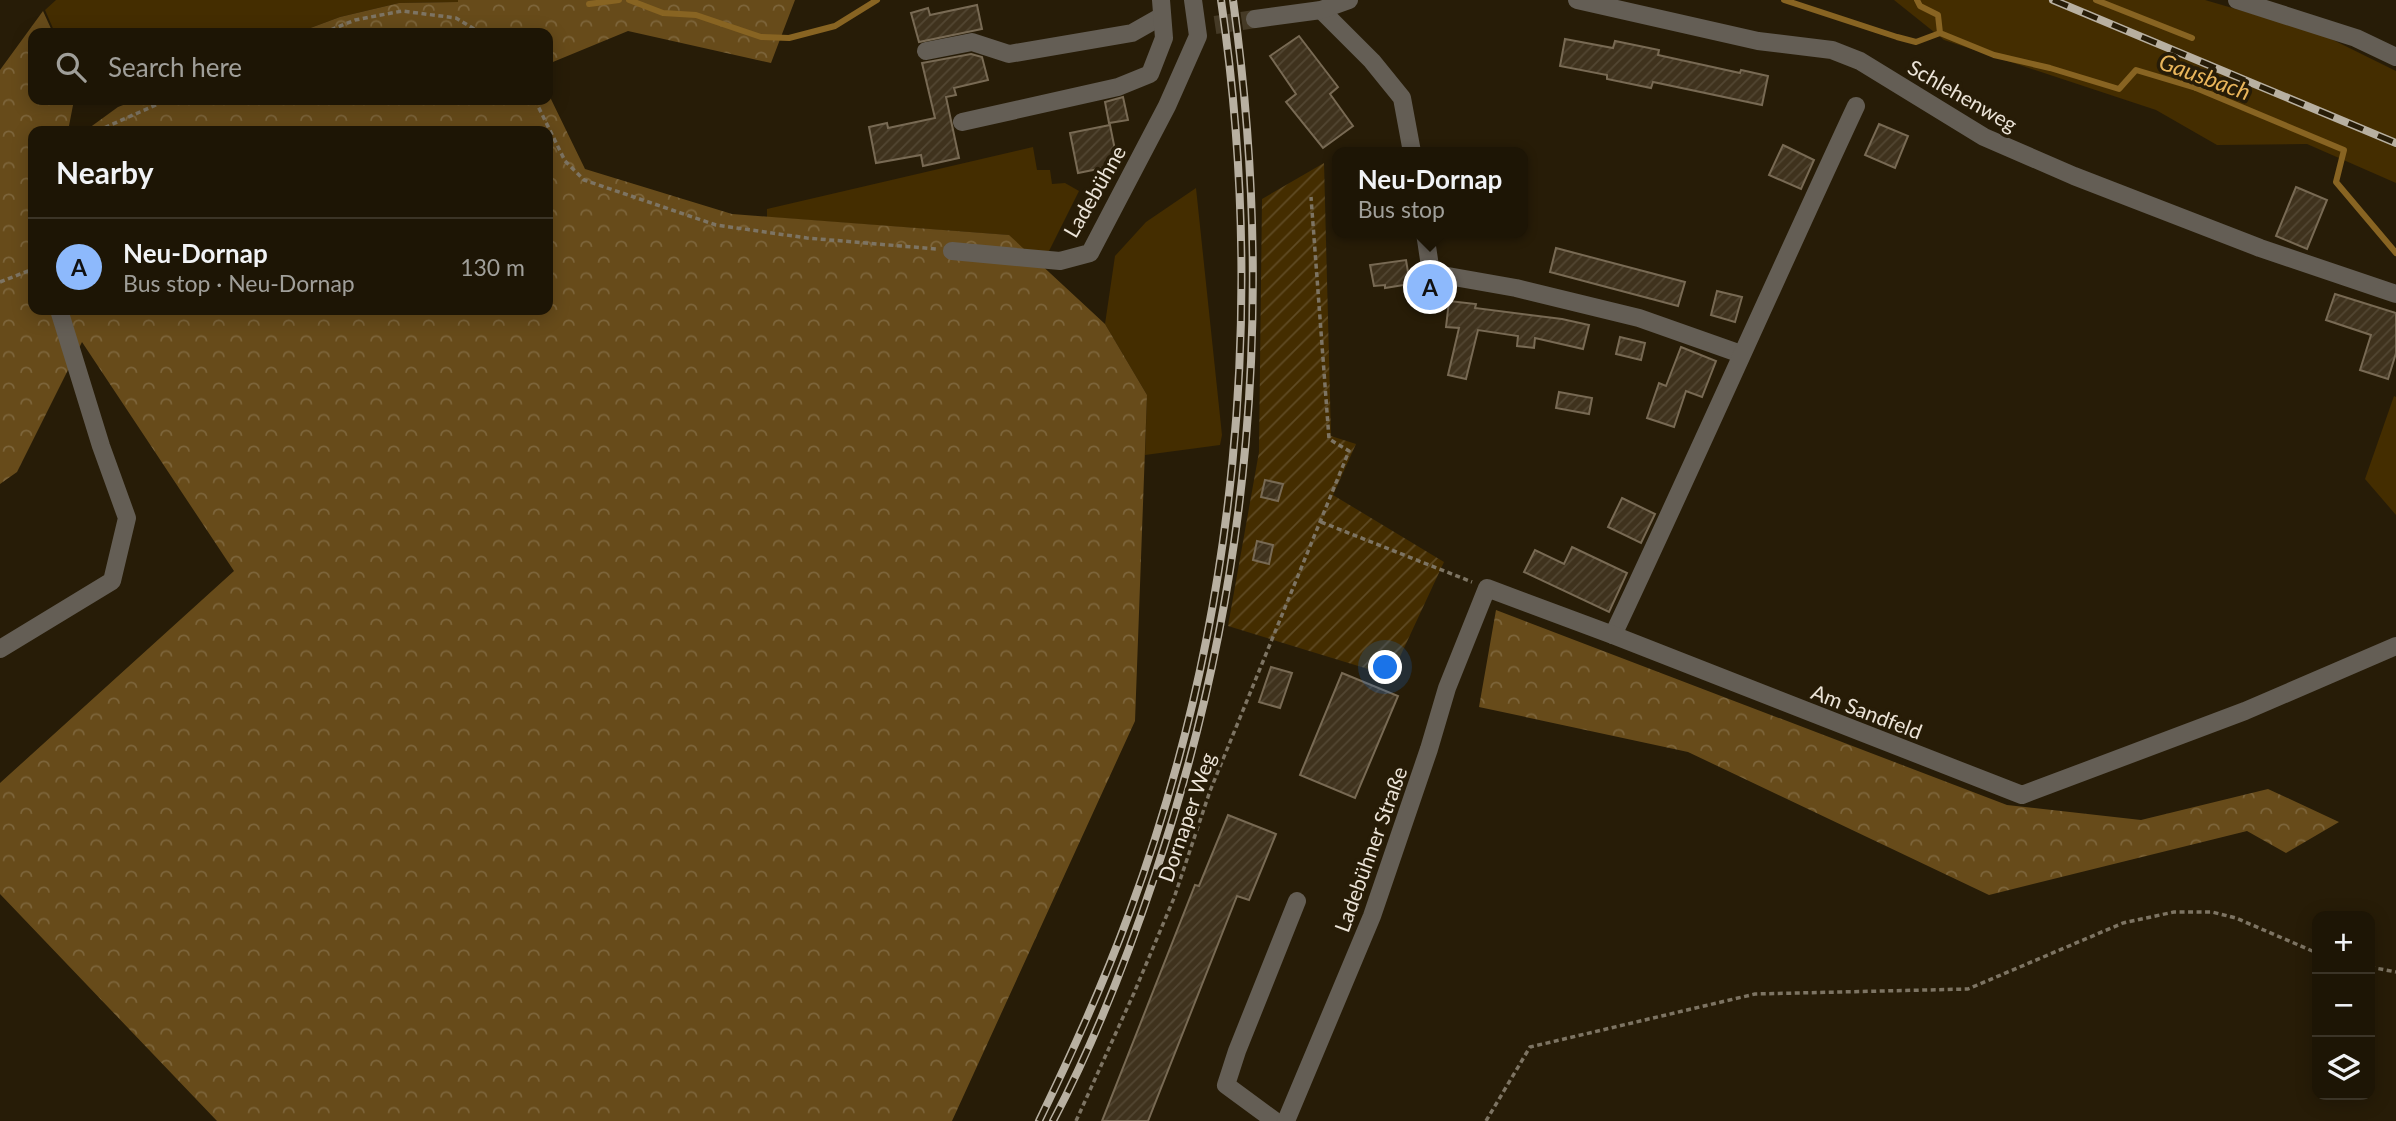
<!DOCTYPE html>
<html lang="en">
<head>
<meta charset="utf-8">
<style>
	body { margin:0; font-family:Lato,sans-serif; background:#2a2213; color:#f1f3f6 }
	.controls { position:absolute; right:21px; bottom:21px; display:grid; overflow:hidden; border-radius:14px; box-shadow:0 4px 18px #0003 }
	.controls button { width:63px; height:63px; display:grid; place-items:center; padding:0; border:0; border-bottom:2px solid #3b3427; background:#1d1505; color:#f1f3f6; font:35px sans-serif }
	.you { position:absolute; left:1386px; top:668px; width:24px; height:24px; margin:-18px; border:5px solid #fff; border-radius:50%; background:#1a73e8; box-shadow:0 0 0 10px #1a73e833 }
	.badge { display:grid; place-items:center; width:46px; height:46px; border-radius:50%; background:#8db9fc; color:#111; font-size:23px; font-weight:700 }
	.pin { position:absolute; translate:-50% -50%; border:4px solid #fff; box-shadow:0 2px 7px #0006 }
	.popup { position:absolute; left:1332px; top:147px; width:196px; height:91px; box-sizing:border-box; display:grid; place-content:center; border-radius:14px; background:#1d1505; filter:drop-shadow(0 2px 5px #0005); font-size:23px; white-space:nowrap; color:#a09f9a }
	.popup b { font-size:26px; color:#f1f3f6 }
	.popup::after { content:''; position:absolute; left:50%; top:100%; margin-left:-14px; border:14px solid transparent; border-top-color:#1d1505 }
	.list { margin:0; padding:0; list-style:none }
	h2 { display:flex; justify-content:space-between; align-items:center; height:91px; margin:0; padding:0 28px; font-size:30px }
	h2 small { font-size:23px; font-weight:400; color:#a09f9a }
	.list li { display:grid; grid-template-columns:46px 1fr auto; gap:21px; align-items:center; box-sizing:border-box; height:98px; padding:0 28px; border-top:2px solid #3b3427 }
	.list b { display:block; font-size:26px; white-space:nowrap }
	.list p { margin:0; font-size:23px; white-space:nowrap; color:#a09f9a }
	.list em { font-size:23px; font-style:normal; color:#a09f9a }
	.icon { flex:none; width:38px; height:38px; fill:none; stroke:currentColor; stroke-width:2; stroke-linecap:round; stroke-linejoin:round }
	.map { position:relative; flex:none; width:2396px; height:1121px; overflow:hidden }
	.search { position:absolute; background:#1d1505; box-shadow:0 4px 18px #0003; left:28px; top:28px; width:525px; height:77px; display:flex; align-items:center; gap:18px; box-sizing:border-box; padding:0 24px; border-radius:14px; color:#a09f9a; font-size:26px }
	.panel { position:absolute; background:#1d1505; box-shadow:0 4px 18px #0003; left:28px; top:126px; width:525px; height:189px; border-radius:14px }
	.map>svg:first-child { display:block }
</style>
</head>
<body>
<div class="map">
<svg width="2396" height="1121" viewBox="0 0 2396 1121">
	<defs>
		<pattern id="forest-crowns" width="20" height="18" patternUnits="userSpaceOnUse" patternTransform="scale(1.75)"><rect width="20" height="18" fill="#674b1a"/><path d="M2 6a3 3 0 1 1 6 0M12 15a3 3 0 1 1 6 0" fill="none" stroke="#7d653b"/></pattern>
		<pattern id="garden-furrows" width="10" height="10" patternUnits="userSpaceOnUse" patternTransform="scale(1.75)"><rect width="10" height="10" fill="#442d00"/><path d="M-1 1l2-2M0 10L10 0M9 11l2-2" fill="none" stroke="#5f4b24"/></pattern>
		<pattern id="building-hatch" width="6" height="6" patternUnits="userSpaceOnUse" patternTransform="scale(1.75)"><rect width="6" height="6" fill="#3f321d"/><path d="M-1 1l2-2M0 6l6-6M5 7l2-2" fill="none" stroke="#524632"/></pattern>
	</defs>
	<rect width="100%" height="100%" fill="#271c07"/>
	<g fill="#442d00">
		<polygon points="56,0 458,0 458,2 399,3 340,17 297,33 55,33 45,10"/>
		<polygon points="1894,0 2205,0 2321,34 2396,71 2396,183 2307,144 2217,145 2156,110 1944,40"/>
		<polygon points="1033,147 1037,170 1050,170 1052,184 1065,183 1079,191 1048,253 1030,254 1008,235 767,217 767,209"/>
		<polygon points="1196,188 1222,435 1220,445 1145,455 1147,395 1105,324 1115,256 1146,222"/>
		<polygon points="2394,396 2396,397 2396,515 2365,479"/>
	</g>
	<g fill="url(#forest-crowns)">
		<polygon points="458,0 795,0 771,63 628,31 548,64 548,33 297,33 340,17 399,3 458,2"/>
		<polygon points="43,11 53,33 33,33 33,100 74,100 68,131 33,131 33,310 548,310 548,131 85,131 118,107 136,100 548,100 548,93 585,169 732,214 1009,235 1105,324 1147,395 1135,721 952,1121 217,1121 0,894 0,783 234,571 82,342 17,472 0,484 0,70"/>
		<polygon points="1496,610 2007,805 2141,820 2268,789 2339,822 2286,853 2247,831 1989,895 1688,752 1479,707"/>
	</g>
	<polygon fill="url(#garden-furrows)" points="1324,163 1331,436 1356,444 1333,495 1444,562 1391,676 1228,626 1259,452 1262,199"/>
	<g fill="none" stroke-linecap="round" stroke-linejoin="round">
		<g stroke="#886422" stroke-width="6">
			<polyline points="629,0 663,13 696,15 761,37 789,38 835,26 877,0"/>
			<polyline points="1784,0 1897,37 1916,42 1940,33"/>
			<polyline points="1917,0 1920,6 1938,15 1940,33 1994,55 2050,68 2119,89 2136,70 2196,88 2344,150 2336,182 2396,253"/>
			<polyline points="2096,0 2192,38"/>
			<polyline points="589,4 619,0"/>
			<polyline points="2189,69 2196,88"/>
		</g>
	</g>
	<g fill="url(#building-hatch)" stroke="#786a54" stroke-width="2">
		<polygon points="977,5 982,29 919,42 911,13 928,8 930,15"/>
		<polygon points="1299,36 1338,87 1330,94 1353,126 1323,148 1286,102 1296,94 1270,56"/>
		<polygon points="1565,39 1613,48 1615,41 1659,50 1658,55 1740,73 1741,70 1768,76 1762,105 1653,82 1651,88 1607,79 1607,75 1560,66"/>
		<polygon points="971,54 982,57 988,80 954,88 956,95 946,97 959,158 923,166 921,155 876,163 869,127 887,123 888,128 935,118 922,63"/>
		<polygon points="1123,97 1128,120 1109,123 1105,102"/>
		<polygon points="1879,124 1908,136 1895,168 1865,155"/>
		<polygon points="1110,125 1118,165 1078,173 1070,133"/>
		<polygon points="1783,145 1814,160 1801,189 1769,175"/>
		<polygon points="2296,187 2327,200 2307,249 2276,236"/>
		<polygon points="1556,248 1685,282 1678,306 1550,272"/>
		<polygon points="1406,260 1410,284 1385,288 1385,285 1374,286 1370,265"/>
		<polygon points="1717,291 1742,297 1735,322 1711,315"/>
		<polygon points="2335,294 2396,313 2396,353 2388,379 2360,370 2371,335 2326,320"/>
		<polygon points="1449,301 1476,304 1475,308 1562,319 1589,325 1583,349 1535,338 1534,348 1517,346 1518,336 1478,330 1466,379 1448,375 1459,328 1446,327"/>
		<polygon points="1620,337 1645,343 1641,360 1616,354"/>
		<polygon points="1681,347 1716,361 1702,397 1686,391 1674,427 1647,418 1659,383 1666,386"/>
		<polygon points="1559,392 1592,398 1589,414 1556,408"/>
		<polygon points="1265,480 1283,484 1278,501 1261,497"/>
		<polygon points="1622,498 1655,514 1641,543 1608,527"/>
		<polygon points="1257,541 1273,545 1269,564 1253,560"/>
		<polygon points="1572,547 1627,573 1609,612 1524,572 1535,550 1564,564"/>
		<polygon points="1271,667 1292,673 1280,708 1259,702"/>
		<polygon points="1342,673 1398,696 1355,798 1300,775"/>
		<polygon points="1228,815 1276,834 1249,900 1237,896 1148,1121 1102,1121 1195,885 1199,886"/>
	</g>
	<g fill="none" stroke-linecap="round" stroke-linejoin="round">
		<polyline stroke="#453a26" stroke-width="18" stroke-dasharray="18 9" stroke-linecap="butt" points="1215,25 1255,19"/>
		<g stroke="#7d7463" stroke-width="3.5" stroke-dasharray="5 3.5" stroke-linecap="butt">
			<polyline points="323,33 355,20 402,11 456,18 481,33"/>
			<polyline points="535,100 565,161 584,180 716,225 807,238 936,249"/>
			<polyline points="97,131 167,100"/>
			<polyline points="0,282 33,269"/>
			<polyline points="1321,522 1472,582"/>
			<polyline points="2370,967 2396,972"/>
			<polyline points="1076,1121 1134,993 1174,898 1210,791 1349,451 1329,439 1311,197"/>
			<polyline points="1486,1121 1530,1047 1755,994 1968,989 2123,923 2174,912 2212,912 2236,918 2317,953"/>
		</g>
		<g stroke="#645e55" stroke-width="18">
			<polyline points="1577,0 1758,41 1832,50 1860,61 1984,137 2074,176 2260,248 2396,294"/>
			<polyline points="2237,0 2356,38 2396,57"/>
			<polyline points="1321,10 1372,61 1402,98 1412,152"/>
			<polyline points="1255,19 1321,10 1349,0"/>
			<polyline points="926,51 972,42 1009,54 1132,33 1162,16"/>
			<polyline points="962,122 1118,87 1150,74 1164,38 1161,0"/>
			<polyline points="1425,233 1431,273 1516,288 1639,318 1741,354"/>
			<polyline points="952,251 1060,261 1090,253 1167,106 1198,36 1193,0"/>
			<path d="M1613 635C1696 459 1774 282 1856 106"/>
			<polyline points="0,649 112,581 127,518 101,446 59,310"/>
			<polyline points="1275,1121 1226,1085 1237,1051 1297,901"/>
			<polyline points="1286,1121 1372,916 1429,749 1447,688 1487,588 1613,635 2022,795 2245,711 2396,646"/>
		</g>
		<g stroke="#b8b0a1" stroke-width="8">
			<g id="rail">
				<polyline points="2053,0 2396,143"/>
				<path d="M1039 1121C1072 1053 1103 985 1129 914 1237 623 1266 306 1221 0"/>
				<path d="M1053 1121C1094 1043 1127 959 1155 875 1251 587 1275 300 1233 0"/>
			</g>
		</g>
		<use href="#rail" stroke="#271c07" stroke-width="5" stroke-dasharray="16" stroke-linecap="butt"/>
	</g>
	<g text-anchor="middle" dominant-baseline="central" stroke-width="7" stroke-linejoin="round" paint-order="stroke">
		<g font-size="21" fill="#ece4d8" stroke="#271c07">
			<text transform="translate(1963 95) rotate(30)">Schlehenweg</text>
			<text transform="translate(1094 191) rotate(-60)">Ladebühne</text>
			<text transform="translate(1867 711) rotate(21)">Am Sandfeld</text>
			<text transform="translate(1186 817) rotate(-71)">Dornaper Weg</text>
			<text transform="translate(1370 849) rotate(-70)">Ladebühner Straße</text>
		</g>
		<g font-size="23" font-style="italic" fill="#e9b55b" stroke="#271c07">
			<text transform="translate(2205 76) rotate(20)">Gausbach</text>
		</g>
	</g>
</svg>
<div class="controls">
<button>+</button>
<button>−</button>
<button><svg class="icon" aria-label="layers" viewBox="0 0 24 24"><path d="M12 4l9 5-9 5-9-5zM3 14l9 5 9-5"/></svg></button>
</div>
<div class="you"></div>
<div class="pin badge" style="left:1430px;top:287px">A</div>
<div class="popup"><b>Neu-Dornap</b>Bus stop</div>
<div class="search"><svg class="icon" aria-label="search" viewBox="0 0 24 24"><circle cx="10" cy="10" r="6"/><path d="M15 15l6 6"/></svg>Search here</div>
<section class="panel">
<h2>Nearby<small></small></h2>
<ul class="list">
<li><span class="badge">A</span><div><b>Neu-Dornap</b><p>Bus stop · Neu-Dornap</p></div><em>130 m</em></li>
</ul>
</section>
</div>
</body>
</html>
